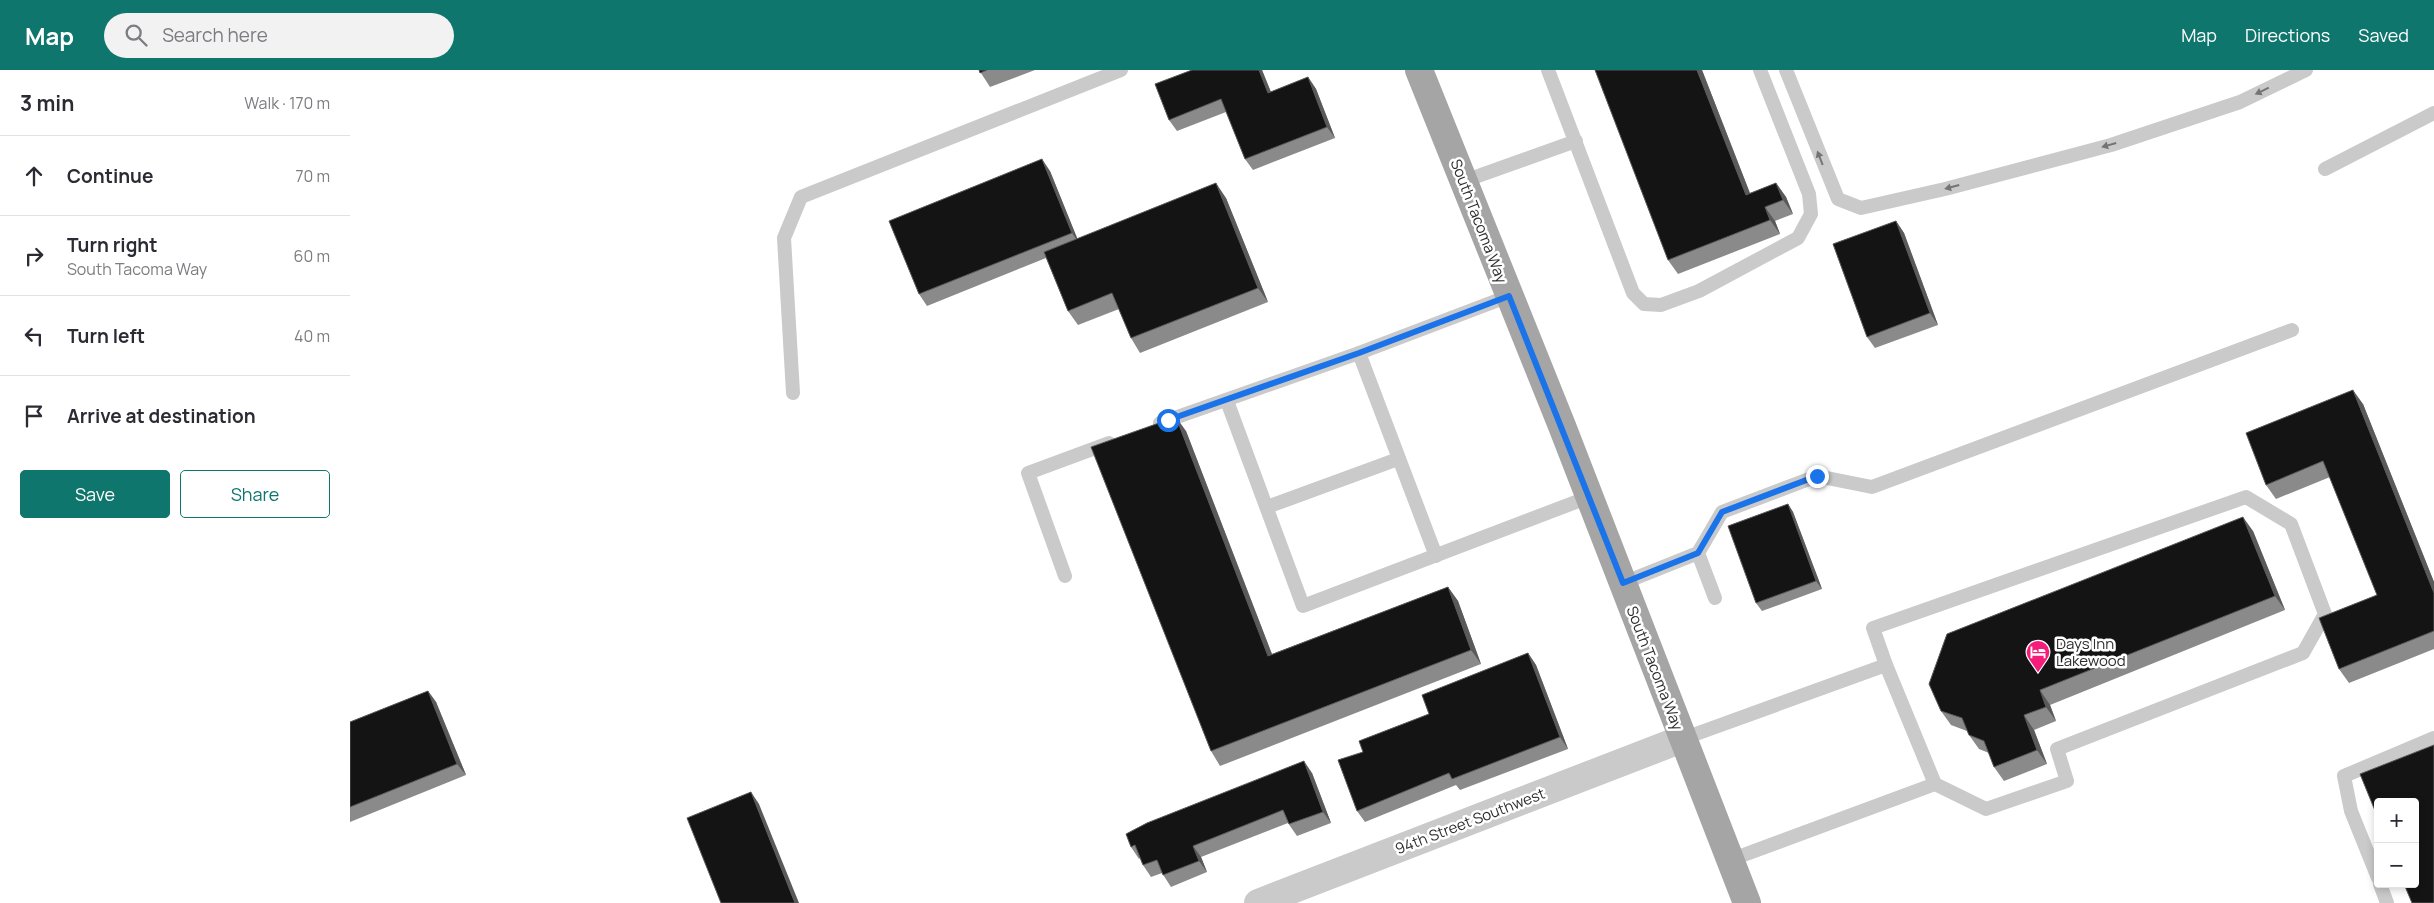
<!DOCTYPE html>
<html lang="en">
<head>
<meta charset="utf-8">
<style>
	body { margin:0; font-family:Manrope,sans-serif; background:#f2f2f3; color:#2b2b33 }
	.controls { position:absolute; right:15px; bottom:15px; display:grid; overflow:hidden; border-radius:5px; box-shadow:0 2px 8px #0003 }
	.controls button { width:45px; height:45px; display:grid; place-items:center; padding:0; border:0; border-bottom:1px solid #e1e1e2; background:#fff; color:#2b2b33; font:25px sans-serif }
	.stop { position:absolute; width:15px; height:15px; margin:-11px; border:4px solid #1a73e8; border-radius:50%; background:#fff }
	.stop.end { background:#1a73e8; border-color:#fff; box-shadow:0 1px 5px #0008 }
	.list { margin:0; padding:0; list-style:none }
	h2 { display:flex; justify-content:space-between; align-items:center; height:65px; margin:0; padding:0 20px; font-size:21px }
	h2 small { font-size:16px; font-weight:400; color:#7c7c81 }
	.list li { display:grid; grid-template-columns:32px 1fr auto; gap:15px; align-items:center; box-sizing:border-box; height:80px; padding:0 20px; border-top:1px solid #e1e1e2 }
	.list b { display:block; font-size:19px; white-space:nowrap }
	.list p { margin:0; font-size:16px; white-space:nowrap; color:#7c7c81 }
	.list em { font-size:16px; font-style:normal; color:#7c7c81 }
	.actions { display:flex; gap:10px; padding:15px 20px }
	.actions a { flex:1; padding:11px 0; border:1px solid #0f766e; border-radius:5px; text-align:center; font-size:18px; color:#0f766e }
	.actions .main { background:#0f766e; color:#fff }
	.icon { flex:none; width:28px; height:28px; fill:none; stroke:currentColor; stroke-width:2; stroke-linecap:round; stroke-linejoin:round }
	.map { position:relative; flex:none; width:2084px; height:833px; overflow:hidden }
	header { display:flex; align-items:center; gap:30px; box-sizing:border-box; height:70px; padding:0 25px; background:#0f766e; color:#fff }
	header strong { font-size:24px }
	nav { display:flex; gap:28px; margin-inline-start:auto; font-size:18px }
	.search { width:350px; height:45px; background:#f2f2f3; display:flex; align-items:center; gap:12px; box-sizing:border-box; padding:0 18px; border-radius:28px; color:#7c7c81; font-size:19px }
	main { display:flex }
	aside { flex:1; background:#fff }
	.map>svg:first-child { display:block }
</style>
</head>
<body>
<header>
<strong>Map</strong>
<div class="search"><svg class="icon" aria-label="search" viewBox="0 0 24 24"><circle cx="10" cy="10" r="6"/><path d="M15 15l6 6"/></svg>Search here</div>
<nav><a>Map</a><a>Directions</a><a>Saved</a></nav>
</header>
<main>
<aside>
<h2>3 min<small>Walk · 170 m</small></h2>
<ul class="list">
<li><svg class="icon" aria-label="ahead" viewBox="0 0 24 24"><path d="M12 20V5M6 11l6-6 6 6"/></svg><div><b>Continue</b></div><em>70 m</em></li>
<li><svg class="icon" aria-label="right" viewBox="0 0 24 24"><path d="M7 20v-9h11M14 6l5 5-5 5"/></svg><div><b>Turn right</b><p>South Tacoma Way</p></div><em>60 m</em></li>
<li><svg class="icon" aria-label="left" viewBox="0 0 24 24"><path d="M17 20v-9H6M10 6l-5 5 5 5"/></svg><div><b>Turn left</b></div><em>40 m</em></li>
<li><svg class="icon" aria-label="arrive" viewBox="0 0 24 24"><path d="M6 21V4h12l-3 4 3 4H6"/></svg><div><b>Arrive at destination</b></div></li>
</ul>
<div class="actions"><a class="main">Save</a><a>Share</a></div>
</aside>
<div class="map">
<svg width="2084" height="833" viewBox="0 0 2084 833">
	<rect width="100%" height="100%" fill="#fff"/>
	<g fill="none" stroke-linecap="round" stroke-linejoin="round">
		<g stroke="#cacaca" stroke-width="14">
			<polyline points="1198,0 1283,223 1294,234 1311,235 1349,221 1448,168 1461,144 1459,124 1410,0"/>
			<polyline points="1436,0 1488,129 1511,138 1595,119 1761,75 1890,32 1956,0"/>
			<polyline points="1975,99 2084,43"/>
			<polyline points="1114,111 1226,71"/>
			<polyline points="1009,283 1086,486"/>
			<polyline points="443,323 434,168 451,127 771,0"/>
			<polyline points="877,331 953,536 1239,427"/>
			<polyline points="810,353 1009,283 1159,226"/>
			<polyline points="917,437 1048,389"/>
			<polyline points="1348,483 1365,528"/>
			<polyline points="715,506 678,403 759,373"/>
			<polyline points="1273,513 1348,483 1372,442 1467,406 1522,417 1942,260"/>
			<polyline points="1536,595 1523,558 1896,427 1941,454 1975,544 1953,583 1707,679 1717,711 1636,739 1585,714"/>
			<polyline points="1332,669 1536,595 1585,714 1380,790"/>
			<polyline points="2028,808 2001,741 1994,706 2084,668"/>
			<polyline points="2030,814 2037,833"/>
		</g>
		<polyline stroke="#cacaca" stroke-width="28" points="908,833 1332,669"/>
		<polyline stroke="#a5a5a5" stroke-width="28" points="1069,0 1212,356 1397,833"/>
	</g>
	<g fill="#8a8a8a">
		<polygon points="629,0 685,0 640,17"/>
		<polygon points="842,0 912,0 921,22 958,7 966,19 985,68 903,100 895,89 876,42 827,61 819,50"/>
		<polygon points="1352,0 1400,123 1426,113 1436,127 1443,144 1425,151 1430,164 1328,204 1318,190"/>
		<polygon points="700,101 727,169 876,128 918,232 790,283 781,268 769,239 728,255 718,241 696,188 577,236 569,224"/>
		<polygon points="1546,151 1554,163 1588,255 1525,278 1517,267"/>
		<polygon points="2013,334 2084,512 2084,579 1999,613 1989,599 2027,525 1980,407 1926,429 1916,415"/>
		<polygon points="836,361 922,584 1098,517 1108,531 1131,594 870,696 861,681"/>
		<polygon points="1438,434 1443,442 1472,519 1412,541 1406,533"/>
		<polygon points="1903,461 1935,540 1700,635 1706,651 1684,660 1697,694 1654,711 1644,697 1639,683 1629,679 1619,665 1617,661 1601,655 1591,641"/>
		<polygon points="1178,583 1186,595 1218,679 1110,720 1106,715 1015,752 1007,741 1013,682 1079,644"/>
		<polygon points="78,621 86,632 116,705 0,752 0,652"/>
		<polygon points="962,703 981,753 947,766 938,753 851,787 857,802 821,817 812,803 801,807 793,795 790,788 789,789 781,777"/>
	</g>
	<g fill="#5a5a5a">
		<polygon points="909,0 912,0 926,35 918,23"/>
		<polygon points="1347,0 1352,0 1406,139 1396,125"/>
		<polygon points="958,7 966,19 985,68 977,57"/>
		<polygon points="692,89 700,101 730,175 722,163"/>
		<polygon points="866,113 876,128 918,232 908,218"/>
		<polygon points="1426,113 1436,127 1443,144 1433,130"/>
		<polygon points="1415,137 1425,151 1430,164 1420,150"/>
		<polygon points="1546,151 1554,163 1588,255 1580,243"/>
		<polygon points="2003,320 2013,334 2084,512 2084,523"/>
		<polygon points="826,347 836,361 928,600 918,586"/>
		<polygon points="1438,434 1443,442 1472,519 1466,511"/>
		<polygon points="1893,447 1903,461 1935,540 1925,526"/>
		<polygon points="1098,517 1108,531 1131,594 1121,580"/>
		<polygon points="1178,583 1186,595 1218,679 1210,667"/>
		<polygon points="1690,620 1700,635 1706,651 1696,637"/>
		<polygon points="78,621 86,632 116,705 107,694"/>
		<polygon points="1674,645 1684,660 1697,694 1687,680"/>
		<polygon points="954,691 962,703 981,753 973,742"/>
		<polygon points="401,722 409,734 449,833 445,833"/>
		<polygon points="843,776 851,787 857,802 849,791"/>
	</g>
	<g fill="#141414" stroke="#5a5a5a">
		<polygon points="629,0 637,0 630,3"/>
		<polygon points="842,0 909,0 918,23 958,7 977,57 895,89 871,29 819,50 805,14"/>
		<polygon points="1245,0 1347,0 1396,125 1426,113 1433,130 1415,137 1420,150 1318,190"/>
		<polygon points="692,89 722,163 569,224 539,151"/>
		<polygon points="866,113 908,218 781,268 762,223 718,241 694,182"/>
		<polygon points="1546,151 1580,243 1517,267 1483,174"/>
		<polygon points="2003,320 2084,523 2084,561 1989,599 1969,548 2027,525 1973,391 1916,415 1896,363"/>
		<polygon points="826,347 918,586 1098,517 1121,580 861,681 741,377"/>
		<polygon points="1438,434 1466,511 1406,533 1378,456"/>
		<polygon points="1893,447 1925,526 1690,620 1696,637 1674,645 1687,680 1644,697 1634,671 1619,665 1612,648 1591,641 1579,614 1597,564"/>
		<polygon points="1178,583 1210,667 1102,709 1099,703 1007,741 988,690 1013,682 1009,671 1079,644 1072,625"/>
		<polygon points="78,621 107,694 0,737 0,652"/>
		<polygon points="2084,675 2084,833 2062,833 2054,814 2065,814 2065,732 2028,732 2028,748 2010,704"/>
		<polygon points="954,691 973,742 939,754 933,740 843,776 849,791 813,805 807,790 793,795 785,775 781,777 776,764 797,753"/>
		<polygon points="401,722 445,833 371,833 337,748"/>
	</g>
	<defs><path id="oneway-solid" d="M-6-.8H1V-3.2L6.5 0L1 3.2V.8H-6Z" transform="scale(1.25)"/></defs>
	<g fill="#747474">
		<use href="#oneway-solid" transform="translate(1912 21) rotate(154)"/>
		<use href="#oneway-solid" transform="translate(1759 75) rotate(164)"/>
		<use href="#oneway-solid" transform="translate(1470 88) rotate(-111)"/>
		<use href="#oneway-solid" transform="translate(1602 117) rotate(165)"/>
	</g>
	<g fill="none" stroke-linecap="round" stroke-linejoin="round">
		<polyline stroke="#1a73e8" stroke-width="6" points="818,350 1009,283 1159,226 1273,513 1348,483 1372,442 1467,406"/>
	</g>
	<defs>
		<g id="hotel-pin" transform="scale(1.25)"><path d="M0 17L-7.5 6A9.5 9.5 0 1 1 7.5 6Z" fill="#f61d7a" stroke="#fff"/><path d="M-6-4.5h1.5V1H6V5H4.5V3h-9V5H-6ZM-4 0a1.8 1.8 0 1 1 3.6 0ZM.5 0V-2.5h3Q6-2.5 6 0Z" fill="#fff"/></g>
	</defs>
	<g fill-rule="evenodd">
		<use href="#hotel-pin" x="1688" y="582"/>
	</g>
	<g text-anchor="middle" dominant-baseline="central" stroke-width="5" stroke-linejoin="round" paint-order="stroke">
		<g font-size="15" fill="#2d2d2d" stroke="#fff">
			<text transform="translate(1129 151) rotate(69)">South Tacoma Way</text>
			<text transform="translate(1305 598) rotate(69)">South Tacoma Way</text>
			<text transform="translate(1120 751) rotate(-21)">94th Street Southwest</text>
		</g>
		<g font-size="15" fill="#2d2d2d" stroke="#fff" text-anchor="start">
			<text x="1706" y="573">Days Inn<tspan x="1706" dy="17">Lakewood</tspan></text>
		</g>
	</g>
</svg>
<div class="controls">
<button>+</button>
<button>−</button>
</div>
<div class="stop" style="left:818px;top:350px"></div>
<div class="stop end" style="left:1467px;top:406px"></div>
</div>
</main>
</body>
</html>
